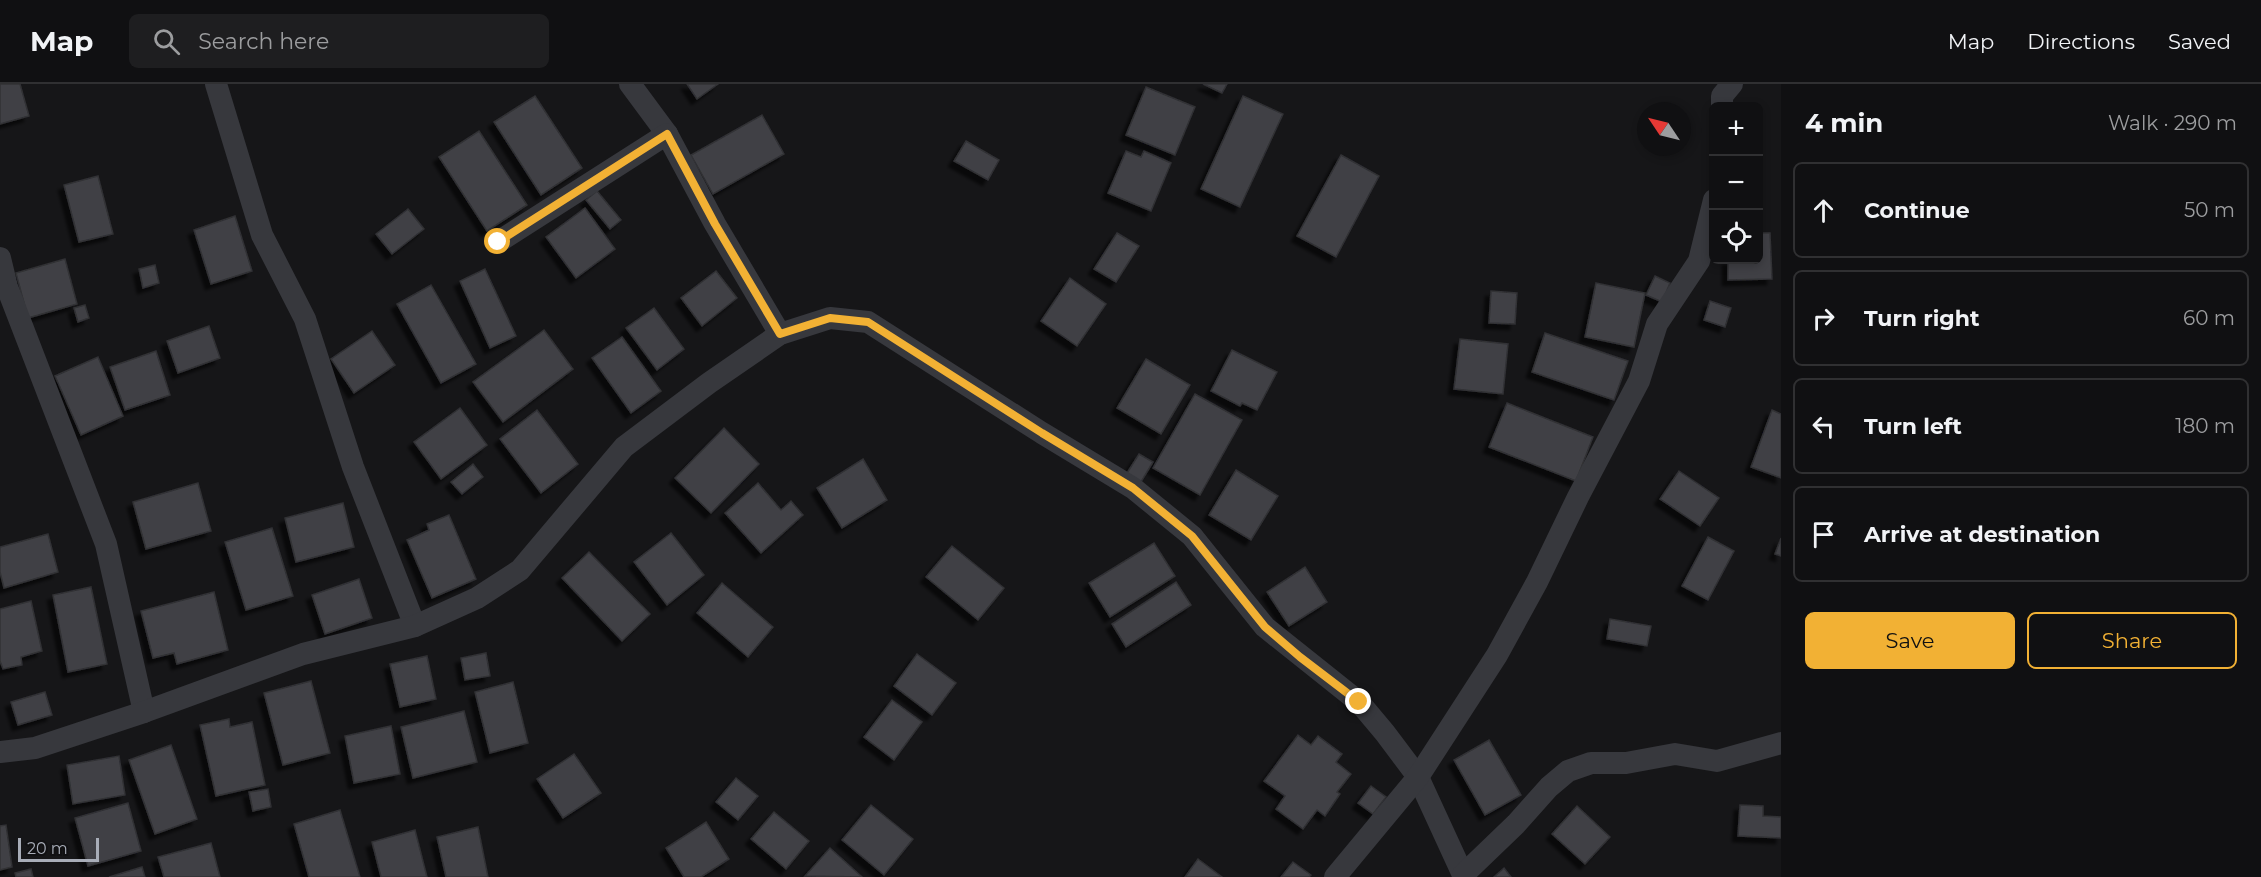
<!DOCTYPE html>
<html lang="en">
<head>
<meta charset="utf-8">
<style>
	body { margin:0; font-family:Montserrat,sans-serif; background:#1e1e20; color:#f1f3f6 }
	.controls { position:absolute; right:18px; top:18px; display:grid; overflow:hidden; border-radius:9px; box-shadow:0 3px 9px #0003 }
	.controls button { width:54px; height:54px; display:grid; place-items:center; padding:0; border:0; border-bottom:2px solid #303032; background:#101012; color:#f1f3f6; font:30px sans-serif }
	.compass { position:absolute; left:1637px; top:18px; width:54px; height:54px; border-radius:50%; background:#101012; box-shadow:0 3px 9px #0003; rotate:305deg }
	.scale { position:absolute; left:18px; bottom:15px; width:81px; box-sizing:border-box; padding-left:6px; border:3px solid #a8adb8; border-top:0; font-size:16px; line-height:21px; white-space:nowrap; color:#a8adb8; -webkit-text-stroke:4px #111113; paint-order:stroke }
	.stop { position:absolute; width:18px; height:18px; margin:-14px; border:4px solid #f2b134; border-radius:50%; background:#fff }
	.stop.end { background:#f2b134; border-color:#fff; box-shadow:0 2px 6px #0008 }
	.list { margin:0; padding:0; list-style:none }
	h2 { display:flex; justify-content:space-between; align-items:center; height:78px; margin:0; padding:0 24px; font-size:26px }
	h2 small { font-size:20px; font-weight:400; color:#9c9d9f }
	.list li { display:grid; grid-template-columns:39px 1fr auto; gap:18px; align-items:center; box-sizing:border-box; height:96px; margin:0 12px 12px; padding:0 12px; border:2px solid #303032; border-radius:9px }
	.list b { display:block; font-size:22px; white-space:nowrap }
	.list em { font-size:20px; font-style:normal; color:#9c9d9f }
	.actions { display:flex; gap:12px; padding:18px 24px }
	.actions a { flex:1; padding:14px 0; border:2px solid #f2b134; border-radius:9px; text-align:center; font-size:21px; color:#f2b134 }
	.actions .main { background:#f2b134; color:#111 }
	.icon { flex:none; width:33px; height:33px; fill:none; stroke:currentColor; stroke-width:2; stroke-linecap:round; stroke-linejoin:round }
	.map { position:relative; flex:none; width:1781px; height:793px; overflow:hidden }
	header { display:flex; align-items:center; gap:36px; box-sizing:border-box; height:84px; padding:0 30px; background:#101012; border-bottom:2px solid #303032 }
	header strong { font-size:28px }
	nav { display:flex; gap:33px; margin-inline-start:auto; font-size:21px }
	.search { width:420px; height:54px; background:#1e1e20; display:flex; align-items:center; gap:15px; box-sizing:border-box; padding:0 21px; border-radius:9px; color:#9c9d9f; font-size:22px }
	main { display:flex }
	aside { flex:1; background:#101012 }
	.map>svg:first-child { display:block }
</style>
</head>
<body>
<header>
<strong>Map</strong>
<div class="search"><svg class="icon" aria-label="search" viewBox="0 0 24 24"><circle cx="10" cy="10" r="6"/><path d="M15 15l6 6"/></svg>Search here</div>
<nav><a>Map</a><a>Directions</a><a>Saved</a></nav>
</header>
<main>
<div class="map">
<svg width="1781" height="793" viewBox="0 0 1781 793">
	<defs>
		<filter id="shadow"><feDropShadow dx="-5.5" dy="5.5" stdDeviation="1.5" flood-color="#0009"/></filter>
	</defs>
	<rect width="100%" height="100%" fill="#161618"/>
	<g fill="#404145" stroke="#303034" stroke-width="1.5" filter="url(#shadow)">
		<polygon points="0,0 20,0 29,32 0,40"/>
		<polygon points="687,0 718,0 697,15"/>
		<polygon points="1203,0 1227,0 1222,9"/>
		<polygon points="1146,3 1195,23 1175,71 1126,51"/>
		<polygon points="535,12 582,84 541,111 494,38"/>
		<polygon points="1243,12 1283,30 1240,123 1201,105"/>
		<polygon points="762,31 784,70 713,110 691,71"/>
		<polygon points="479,47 527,121 487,147 439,73"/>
		<polygon points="966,57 999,76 988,96 954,77"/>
		<polygon points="1126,67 1141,73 1144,67 1171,79 1151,127 1108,109"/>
		<polygon points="1341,71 1379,92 1336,173 1297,152"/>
		<polygon points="98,92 113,150 79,158 64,101"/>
		<polygon points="597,107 621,136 610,145 586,116"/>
		<polygon points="585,124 615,165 576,194 546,153"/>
		<polygon points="408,125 424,145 392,170 376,150"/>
		<polygon points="235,132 252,187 211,200 194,146"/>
		<polygon points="1117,149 1139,162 1116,198 1094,185"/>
		<polygon points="1758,149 1770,149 1772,195 1728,196 1728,176 1758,176"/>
		<polygon points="65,175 77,220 28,234 16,189"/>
		<polygon points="155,181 159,199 143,204 139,185"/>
		<polygon points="485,185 516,252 490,264 460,197"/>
		<polygon points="716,187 737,214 702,242 681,214"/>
		<polygon points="1655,192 1670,199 1662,218 1646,211"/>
		<polygon points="1070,194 1106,220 1077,262 1041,237"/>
		<polygon points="1596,199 1645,209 1634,263 1585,253"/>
		<polygon points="431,201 476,280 441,299 397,220"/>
		<polygon points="1491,207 1517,209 1515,240 1489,239"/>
		<polygon points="1710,217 1731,224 1725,243 1704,236"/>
		<polygon points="85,221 89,234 78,238 74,224"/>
		<polygon points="654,224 684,265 657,286 626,244"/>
		<polygon points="209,242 220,274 178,289 167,257"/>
		<polygon points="544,246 573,285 503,338 473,298"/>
		<polygon points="372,247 395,281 354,309 331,275"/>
		<polygon points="1545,249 1628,277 1614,316 1532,288"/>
		<polygon points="622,253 661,307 631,329 592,274"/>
		<polygon points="1460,255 1508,260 1503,310 1454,305"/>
		<polygon points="1232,266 1277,288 1257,326 1242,319 1240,322 1211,307"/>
		<polygon points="156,267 170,311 125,326 110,283"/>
		<polygon points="98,273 123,332 81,351 55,292"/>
		<polygon points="1146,275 1190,301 1161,350 1117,324"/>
		<polygon points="1195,310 1242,336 1200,411 1153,384"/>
		<polygon points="1507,319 1593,353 1576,397 1489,363"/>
		<polygon points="460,324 487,361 441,395 414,358"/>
		<polygon points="537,326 578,380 541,409 500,355"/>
		<polygon points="1772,326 1781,330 1781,394 1751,383"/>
		<polygon points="724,344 759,380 711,429 675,394"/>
		<polygon points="1139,370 1153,378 1141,398 1127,389"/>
		<polygon points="863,375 887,416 842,444 817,404"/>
		<polygon points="473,380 483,393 462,410 451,398"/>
		<polygon points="1236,386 1278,412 1251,456 1209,431"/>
		<polygon points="1679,387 1719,414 1700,442 1660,415"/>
		<polygon points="198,399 211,447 146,465 133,418"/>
		<polygon points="758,399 781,426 791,417 803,431 761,469 725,429"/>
		<polygon points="343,419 354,463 296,478 285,434"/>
		<polygon points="449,431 476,495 432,514 407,456 429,446 427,440"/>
		<polygon points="272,444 293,512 246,526 225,458"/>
		<polygon points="671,449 704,491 667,521 634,478"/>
		<polygon points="48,450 58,488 4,504 0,488 0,463"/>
		<polygon points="1708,453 1734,467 1708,516 1682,502"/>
		<polygon points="1781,454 1781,472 1775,470"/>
		<polygon points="1154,459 1175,492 1110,533 1089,499"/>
		<polygon points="952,462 1004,504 978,536 926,493"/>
		<polygon points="589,468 650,530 622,557 562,494"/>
		<polygon points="1305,483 1327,518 1289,542 1267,508"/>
		<polygon points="359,495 372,534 325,550 312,511"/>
		<polygon points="1176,498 1191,521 1126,563 1112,540"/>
		<polygon points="722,499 773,543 748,573 697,529"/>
		<polygon points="91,503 107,580 68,588 53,511"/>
		<polygon points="214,508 228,566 177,580 174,569 153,574 141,527"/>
		<polygon points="31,517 42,567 21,573 22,581 3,585 0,577 0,525"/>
		<polygon points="1610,535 1651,542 1647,562 1607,555"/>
		<polygon points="486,569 490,592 465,596 461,574"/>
		<polygon points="917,570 956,599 932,631 894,602"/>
		<polygon points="427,572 436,615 400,623 390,580"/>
		<polygon points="311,597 330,669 283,681 264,609"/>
		<polygon points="513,598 528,659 490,669 475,608"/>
		<polygon points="45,608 52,631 18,641 11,618"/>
		<polygon points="892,616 922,638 894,676 864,653"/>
		<polygon points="464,627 477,678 413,694 401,643"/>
		<polygon points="229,635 230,643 252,638 265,701 216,712 200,641"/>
		<polygon points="391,642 400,690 354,699 345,652"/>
		<polygon points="1298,651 1311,661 1318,652 1342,670 1336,678 1351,690 1337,708 1340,710 1325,732 1317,726 1303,745 1276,725 1285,712 1264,697"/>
		<polygon points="1489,656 1521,711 1485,731 1454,676"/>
		<polygon points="171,661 197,735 155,750 129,676"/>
		<polygon points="574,670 601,709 563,734 537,695"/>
		<polygon points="119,672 125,711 73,720 67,681"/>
		<polygon points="736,694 758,712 738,736 716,718"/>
		<polygon points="1371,702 1386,713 1373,730 1358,719"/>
		<polygon points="268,705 271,723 253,727 249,708"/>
		<polygon points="128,719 141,767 88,782 75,734"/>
		<polygon points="871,721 913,755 884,791 842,756"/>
		<polygon points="1740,721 1763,722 1763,732 1781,733 1781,754 1738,752"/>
		<polygon points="1577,722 1610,753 1585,780 1552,750"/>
		<polygon points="340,726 360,793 309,793 294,740"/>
		<polygon points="774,728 809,757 786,785 751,755"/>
		<polygon points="706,738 729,775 701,793 684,793 666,764"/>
		<polygon points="6,741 12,783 0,786 0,742"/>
		<polygon points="478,743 488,793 446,793 437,753"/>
		<polygon points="415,746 427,793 381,793 372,758"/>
		<polygon points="211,759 220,793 164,793 158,773"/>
		<polygon points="830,764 862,793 805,792"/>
		<polygon points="1198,775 1222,793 1185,793"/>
		<polygon points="1293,778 1311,791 1309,793 1281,793"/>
		<polygon points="142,783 145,793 109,793"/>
		<polygon points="1504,784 1511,793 1494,793"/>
		<polygon points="31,785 33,793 16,793 15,789"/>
	</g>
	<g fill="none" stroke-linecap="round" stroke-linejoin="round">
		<g stroke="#37383d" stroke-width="22">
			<polyline points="216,0 262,151 305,235 353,383 415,542"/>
			<polyline points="630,0 667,50 715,140 780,250"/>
			<polyline points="1722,22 1722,12 1732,0"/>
			<polyline points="498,158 667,50"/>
			<polyline points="0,174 7,203 106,460 144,628"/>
			<polyline points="0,668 35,664 144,628 303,570 415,542 477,514 520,486 624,363 709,299 780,250 830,234 868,238 1042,349 1133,404 1192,452 1265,543 1359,618 1385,649 1418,693 1464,793"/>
			<polyline points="1463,791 1516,740 1549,703 1568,687 1591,679 1626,679 1675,670 1717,677 1781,659"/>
			<polyline points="1335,793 1418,693 1497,571 1537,498 1578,413 1639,297 1657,240 1699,177 1714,116"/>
		</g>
	</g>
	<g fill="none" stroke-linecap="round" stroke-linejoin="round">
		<polyline stroke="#f2b134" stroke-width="8" points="498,158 667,50 715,140 780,250 830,234 868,238 1042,349 1133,404 1192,452 1265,543 1300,573 1359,618"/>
	</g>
</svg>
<div class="controls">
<button>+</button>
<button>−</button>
<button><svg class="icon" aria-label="locate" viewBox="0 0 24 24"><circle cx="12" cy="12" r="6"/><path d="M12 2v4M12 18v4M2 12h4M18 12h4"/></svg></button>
</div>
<svg class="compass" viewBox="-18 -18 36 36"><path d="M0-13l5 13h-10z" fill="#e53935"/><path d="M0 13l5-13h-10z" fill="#9c9d9f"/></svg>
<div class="scale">20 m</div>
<div class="stop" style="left:498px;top:158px"></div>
<div class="stop end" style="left:1359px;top:618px"></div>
</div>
<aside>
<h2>4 min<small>Walk · 290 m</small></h2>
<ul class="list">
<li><svg class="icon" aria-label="ahead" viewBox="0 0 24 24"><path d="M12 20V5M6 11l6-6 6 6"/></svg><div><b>Continue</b></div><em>50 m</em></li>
<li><svg class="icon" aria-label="right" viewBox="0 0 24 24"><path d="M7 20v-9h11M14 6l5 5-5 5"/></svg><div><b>Turn right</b></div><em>60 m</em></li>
<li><svg class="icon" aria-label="left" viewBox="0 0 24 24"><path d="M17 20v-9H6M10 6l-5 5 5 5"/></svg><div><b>Turn left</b></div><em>180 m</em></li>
<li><svg class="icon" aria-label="arrive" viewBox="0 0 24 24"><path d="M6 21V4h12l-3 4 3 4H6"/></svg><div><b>Arrive at destination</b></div></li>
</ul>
<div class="actions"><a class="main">Save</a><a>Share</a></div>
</aside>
</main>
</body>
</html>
